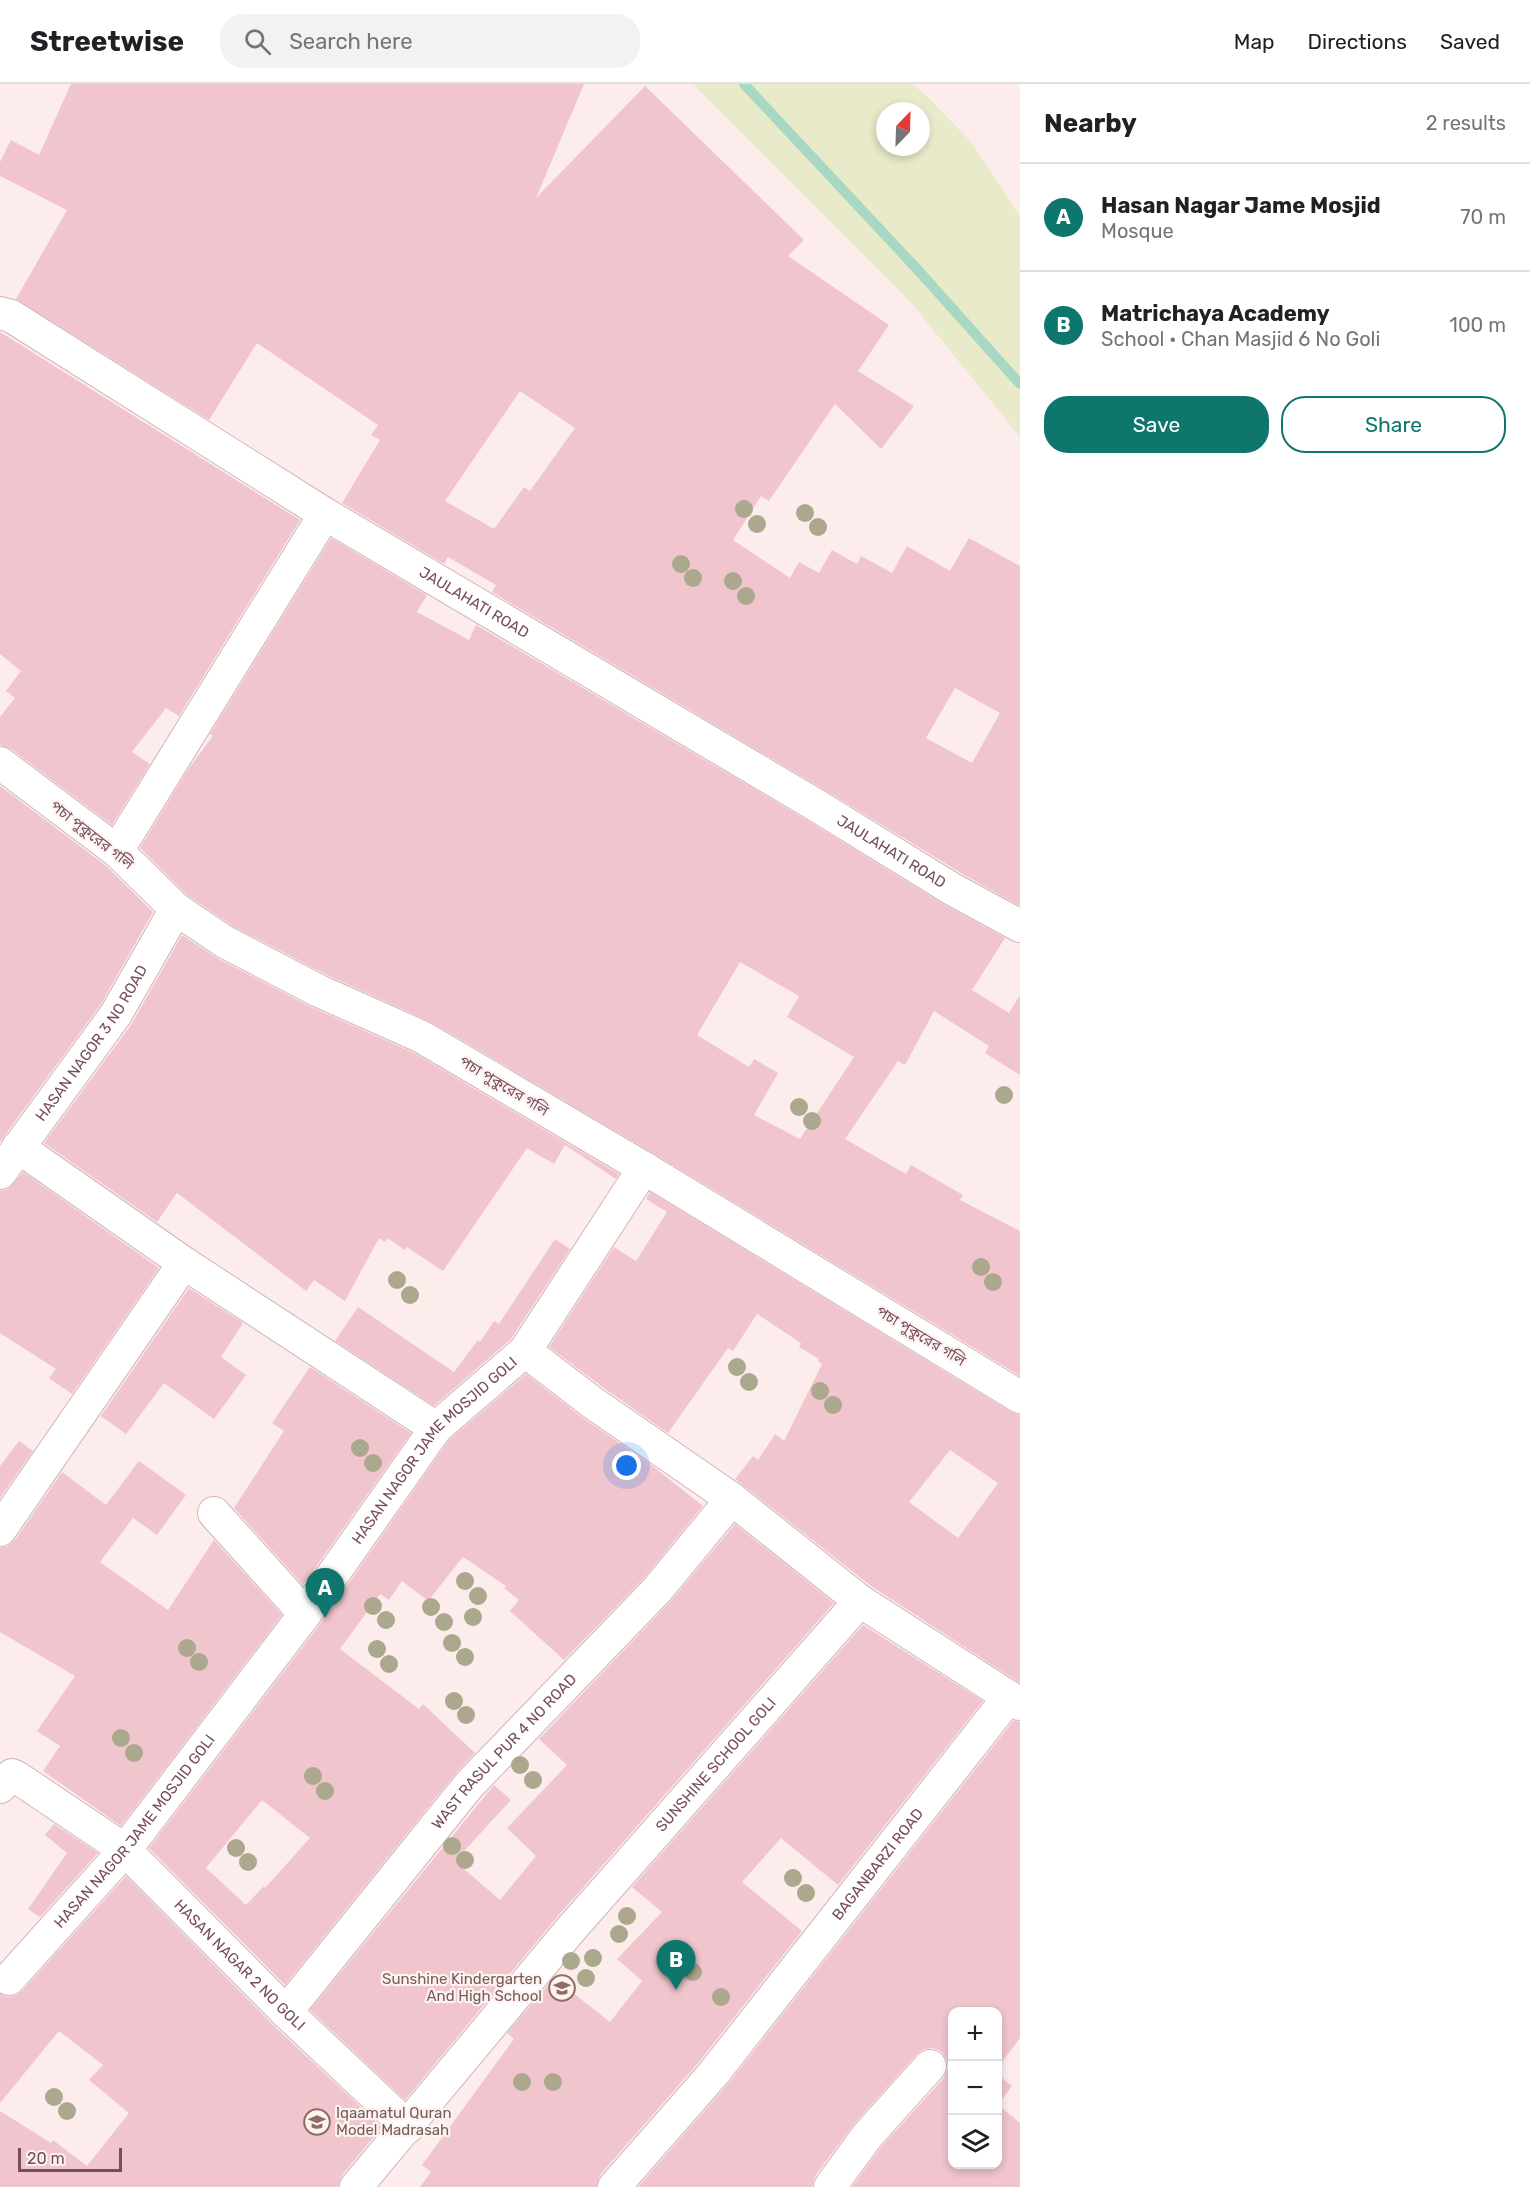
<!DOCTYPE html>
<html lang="en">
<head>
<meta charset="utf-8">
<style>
	body { margin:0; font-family:Rubik,"Noto Sans Bengali",sans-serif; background:#f2f2f2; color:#202124 }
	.controls { position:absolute; right:18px; bottom:18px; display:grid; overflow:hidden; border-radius:12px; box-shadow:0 3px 9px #0003 }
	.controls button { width:54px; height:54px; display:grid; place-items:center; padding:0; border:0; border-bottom:2px solid #e0e0e0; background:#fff; color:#202124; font:30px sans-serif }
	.compass { position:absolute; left:876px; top:18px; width:54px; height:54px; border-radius:50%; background:#fff; box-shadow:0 3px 9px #0003; rotate:23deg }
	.scale { position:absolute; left:18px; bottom:15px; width:104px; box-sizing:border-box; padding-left:6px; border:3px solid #774f58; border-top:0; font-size:16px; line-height:21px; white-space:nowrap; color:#774f58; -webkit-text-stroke:4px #fef3f3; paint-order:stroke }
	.you { position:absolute; left:627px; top:1382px; width:21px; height:21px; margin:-15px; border:4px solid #fff; border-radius:50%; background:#1a73e8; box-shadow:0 0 0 9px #1a73e833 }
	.badge { display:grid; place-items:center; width:39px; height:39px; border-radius:50%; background:#0f766e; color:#fff; font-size:20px; font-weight:700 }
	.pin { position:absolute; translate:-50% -50px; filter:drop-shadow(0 2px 3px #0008) }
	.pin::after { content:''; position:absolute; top:32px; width:21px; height:18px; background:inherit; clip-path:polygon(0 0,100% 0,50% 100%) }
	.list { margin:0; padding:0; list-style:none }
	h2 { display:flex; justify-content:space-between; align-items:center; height:78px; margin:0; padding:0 24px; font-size:26px }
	h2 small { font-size:20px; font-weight:400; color:#757577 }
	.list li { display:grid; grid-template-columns:39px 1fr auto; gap:18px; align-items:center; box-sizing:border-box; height:108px; padding:0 24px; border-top:2px solid #e0e0e0 }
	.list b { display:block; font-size:22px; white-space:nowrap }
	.list p { margin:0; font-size:20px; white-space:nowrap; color:#757577 }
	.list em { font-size:20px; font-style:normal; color:#757577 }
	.actions { display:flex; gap:12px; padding:18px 24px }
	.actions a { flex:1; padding:14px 0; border:2px solid #0f766e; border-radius:24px; text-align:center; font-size:21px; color:#0f766e }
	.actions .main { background:#0f766e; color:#fff }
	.icon { flex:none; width:33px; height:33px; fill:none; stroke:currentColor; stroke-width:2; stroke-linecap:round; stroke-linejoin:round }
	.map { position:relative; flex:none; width:1020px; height:2103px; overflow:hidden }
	header { display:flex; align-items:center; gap:36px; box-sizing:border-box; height:84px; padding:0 30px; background:#fff; border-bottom:2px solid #e0e0e0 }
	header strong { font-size:28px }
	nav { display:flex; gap:33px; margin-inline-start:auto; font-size:21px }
	.search { width:420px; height:54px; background:#f2f2f2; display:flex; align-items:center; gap:15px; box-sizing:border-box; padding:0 21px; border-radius:24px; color:#757577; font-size:22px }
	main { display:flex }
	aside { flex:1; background:#fff }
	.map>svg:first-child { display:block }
</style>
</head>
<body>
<header>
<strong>Streetwise</strong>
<div class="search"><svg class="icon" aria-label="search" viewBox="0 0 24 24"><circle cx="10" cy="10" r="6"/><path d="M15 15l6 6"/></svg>Search here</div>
<nav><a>Map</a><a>Directions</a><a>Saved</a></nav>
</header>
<main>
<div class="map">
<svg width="1020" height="2103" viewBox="0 0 1020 2103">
	<rect width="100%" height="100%" fill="#fcedec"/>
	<path fill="#e9eaca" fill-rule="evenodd" d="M693 0H912L926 11 971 58 1020 132V353L908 215ZM885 27H921V63H885Z"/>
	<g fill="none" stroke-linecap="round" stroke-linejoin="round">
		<polyline stroke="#a8d7c3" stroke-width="10" points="744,0 917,185 1020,300"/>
	</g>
	<g fill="#f0c5cd" fill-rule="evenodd">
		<path d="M71 0H584L536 114 645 2 804 156 788 172 889 241 858 287 914 322 881 365 835 320 769 417 761 412 733 456 790 494 799 478 819 489 832 466 857 480 861 472 892 489 907 462 950 487 969 454 1020 482V822L961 789 828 708 492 508 496 501 448 473 444 480 342 419 380 356 371 351 378 341 257 259 209 336 16 215 67 126 0 92V78L11 56 39 71ZM520 307 575 344 530 407 524 403 494 445 445 417ZM955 604 1000 629 972 679 926 654Z"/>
		<polygon points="0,248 300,436 179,632 166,624 132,668 150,680 112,741 11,665 0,661 0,633 15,614 6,607 21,587 0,570"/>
		<path d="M331 454 427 511 417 528 469 556 476 541 810 738 943 820 1005 854 972 906 1009 929 1020 911V991L985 969 989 962 934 927 905 981 898 977 845 1055 906 1090 911 1081 963 1111 960 1116 1020 1147V1292L653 1069 431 938 327 891 234 843 187 811 140 764 187 687 213 652 210 650ZM740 878 799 912 787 933 854 973 800 1055 754 1031 778 989 754 975 749 983 697 951Z"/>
		<polygon points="0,702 105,781 153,828 101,920 0,1058"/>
		<polygon points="182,851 217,874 311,923 414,969 619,1090 616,1095 565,1061 554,1080 527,1064 443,1187 407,1163 405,1166 387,1154 385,1158 379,1154 345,1217 314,1196 306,1207 177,1109 157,1138 44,1059 131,941"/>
		<polygon points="23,1088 159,1184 72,1310 49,1294 56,1285 0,1249 0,1107 8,1105"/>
		<path d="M650 1108 1011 1328 1020 1331V1599L871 1502 735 1395 753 1372 758 1376 775 1350 784 1357 822 1280 818 1277 819 1275 799 1263 801 1259 757 1230 733 1267 728 1264 668 1349 604 1304 549 1263 614 1163 636 1177 667 1128 646 1115ZM950 1366 998 1399 958 1454 909 1418Z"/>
		<polygon points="555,1155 570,1165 511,1255 434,1322 335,1257 358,1223 454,1288 478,1256 480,1258 494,1237 499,1240"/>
		<polygon points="189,1204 243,1239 221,1273 246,1291 214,1335 164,1299 126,1350 101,1332"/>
		<polygon points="310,1283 411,1349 303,1501 234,1424 284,1347 272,1339"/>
		<path d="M526 1290 583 1334 650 1380 703 1422 644 1494 564 1576 510 1527 519 1516 504 1504 506 1502 463 1473 428 1517 402 1497 389 1516 380 1510 340 1565 419 1625 423 1620 475 1669 455 1690 285 1901 149 1764 320 1540 449 1356ZM262 1716 310 1754 265 1804 264 1802 246 1821 206 1784Z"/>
		<polygon points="19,1357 33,1367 0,1414 0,1382"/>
		<polygon points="139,1377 186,1411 157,1451 133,1434 100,1478 168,1526 214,1456 282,1531 121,1742 43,1687 60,1662 37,1647 75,1592 0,1548 0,1464 8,1462 15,1456 62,1388 106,1421"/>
		<polygon points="735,1440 834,1519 557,1833 405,2016 310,1926 494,1701 511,1716 455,1777 500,1816 536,1772 507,1744 567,1681 539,1655 670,1518"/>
		<polygon points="863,1541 983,1617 838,1801 781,1754 742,1798 802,1847 699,1978 600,2091 597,2103 420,2103 431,2088 422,2081 514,1955 507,1949 554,1894 610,1938 642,1897 617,1875 662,1828 632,1803"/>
		<polygon points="1014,1636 1020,1638 1020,1954 998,1983 998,1928 952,1928 952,2080 998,2080 998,2021 1020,2039 1020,2103 852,2103 881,2063 944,1994 948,1985 947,1976 942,1968 933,1964 924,1965 917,1970 854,2040 815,2092 812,2103 638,2103 727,2001"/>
		<polygon points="54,1740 98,1769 40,1833 28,1825 67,1769 45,1751"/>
		<polygon points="126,1792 273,1941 382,2043 342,2091 338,2103 0,2103 0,2027 51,2059 53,2056 87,2082 129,2029 89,1996 103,1981 59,1947 0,2019 0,1910 6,1913 14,1912 22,1907"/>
		<polygon points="998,1991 1012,2002 998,2021"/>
	</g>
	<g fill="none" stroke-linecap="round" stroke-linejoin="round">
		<g stroke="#d1b4b8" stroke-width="34">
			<g id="minor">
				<path id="s1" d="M0 229 11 232 325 430 819 723 952 805 1020 842"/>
				<polyline points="0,679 117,767 176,825 225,858 319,907 422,953 644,1084 1020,1313"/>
				<polyline points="117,767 325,430"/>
				<polyline points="18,1063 184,1179 436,1344"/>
				<path id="s2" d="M0 1089 116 930 176 825"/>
				<polyline points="525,1267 593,1319 732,1415 860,1517 1020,1620"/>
				<polyline points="214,1429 305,1530"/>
				<polyline points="0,1446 184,1179"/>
				<path id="s3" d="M0 1703 12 1691 18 1694 125 1766 286 1928 408 2043"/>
				<path id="s4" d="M9 1895 125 1766 305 1530 436 1344 525 1267 644 1084"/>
				<path id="s5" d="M286 1928 469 1701 657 1506 732 1415"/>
				<path id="s6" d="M356 2103 571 1845 860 1517"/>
				<path id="s7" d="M614 2103 713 1990 1009 1613"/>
				<polyline points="830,2103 867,2052 930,1982"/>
			</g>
		</g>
		<use href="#minor" stroke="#fff" stroke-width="32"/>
	</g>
	<g fill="#aca88e">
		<circle cx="744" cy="425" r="9"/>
		<circle cx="805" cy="429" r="9"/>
		<circle cx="757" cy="440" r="9"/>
		<circle cx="818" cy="443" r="9"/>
		<circle cx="681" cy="480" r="9"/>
		<circle cx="693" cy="494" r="9"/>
		<circle cx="733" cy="497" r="9"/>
		<circle cx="746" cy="512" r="9"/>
		<circle cx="1004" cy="1011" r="9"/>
		<circle cx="799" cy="1023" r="9"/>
		<circle cx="812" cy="1037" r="9"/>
		<circle cx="981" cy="1183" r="9"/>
		<circle cx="397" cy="1196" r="9"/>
		<circle cx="993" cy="1198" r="9"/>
		<circle cx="410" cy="1211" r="9"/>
		<circle cx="737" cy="1283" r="9"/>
		<circle cx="749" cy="1298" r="9"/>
		<circle cx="820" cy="1307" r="9"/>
		<circle cx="833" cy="1321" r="9"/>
		<circle cx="360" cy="1364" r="9"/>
		<circle cx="373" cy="1379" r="9"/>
		<circle cx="465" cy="1497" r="9"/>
		<circle cx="478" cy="1512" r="9"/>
		<circle cx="373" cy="1522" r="9"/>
		<circle cx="431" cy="1523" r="9"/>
		<circle cx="473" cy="1533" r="9"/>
		<circle cx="386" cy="1536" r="9"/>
		<circle cx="444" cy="1538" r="9"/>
		<circle cx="452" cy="1559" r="9"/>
		<circle cx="187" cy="1564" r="9"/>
		<circle cx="377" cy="1565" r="9"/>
		<circle cx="465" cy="1573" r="9"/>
		<circle cx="199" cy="1578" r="9"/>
		<circle cx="389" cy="1580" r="9"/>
		<circle cx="454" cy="1617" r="9"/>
		<circle cx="466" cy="1631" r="9"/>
		<circle cx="121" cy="1654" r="9"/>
		<circle cx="134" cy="1669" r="9"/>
		<circle cx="520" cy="1681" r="9"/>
		<circle cx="313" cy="1692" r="9"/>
		<circle cx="533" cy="1696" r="9"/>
		<circle cx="325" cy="1707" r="9"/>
		<circle cx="452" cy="1762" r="9"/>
		<circle cx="236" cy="1764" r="9"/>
		<circle cx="465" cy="1776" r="9"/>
		<circle cx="248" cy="1778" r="9"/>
		<circle cx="793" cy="1794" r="9"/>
		<circle cx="806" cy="1809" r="9"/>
		<circle cx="627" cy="1832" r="9"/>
		<circle cx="619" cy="1850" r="9"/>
		<circle cx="593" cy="1874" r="9"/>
		<circle cx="571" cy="1877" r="9"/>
		<circle cx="693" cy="1888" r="9"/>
		<circle cx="586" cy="1894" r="9"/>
		<circle cx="721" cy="1913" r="9"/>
		<circle cx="522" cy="1998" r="9"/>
		<circle cx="553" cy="1998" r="9"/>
		<circle cx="54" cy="2013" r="9"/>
		<circle cx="67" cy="2027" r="9"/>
	</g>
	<defs>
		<g id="school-ring" transform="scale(1.35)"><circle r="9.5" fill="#fef3f3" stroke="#8d6e63" stroke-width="1.5"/><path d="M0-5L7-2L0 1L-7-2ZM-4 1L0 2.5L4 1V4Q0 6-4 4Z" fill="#8d6e63"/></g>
	</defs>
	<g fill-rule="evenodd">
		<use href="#school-ring" x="562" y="1904"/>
		<use href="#school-ring" x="317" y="2038"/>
	</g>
	<g text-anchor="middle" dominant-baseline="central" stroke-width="4.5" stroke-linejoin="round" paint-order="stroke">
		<g font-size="15" fill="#774f58" stroke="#fef3f3">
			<text stroke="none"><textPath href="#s1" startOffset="556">JAULAHATI ROAD</textPath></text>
			<text transform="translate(92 751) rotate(38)">পচা পুকুরের গলি</text>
			<text stroke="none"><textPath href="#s1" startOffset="1042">JAULAHATI ROAD</textPath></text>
			<text stroke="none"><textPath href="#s2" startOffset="159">HASAN NAGOR 3 NO ROAD</textPath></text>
			<text transform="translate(504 1002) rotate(31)">পচা পুকুরের গলি</text>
			<text transform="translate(921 1252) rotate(31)">পচা পুকুরের গলি</text>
			<text stroke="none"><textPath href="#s4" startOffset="680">HASAN NAGOR JAME MOSJID GOLI</textPath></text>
			<text stroke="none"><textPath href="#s5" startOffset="340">WAST RASUL PUR 4 NO ROAD</textPath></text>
			<text stroke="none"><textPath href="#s6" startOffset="555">SUNSHINE SCHOOL GOLI</textPath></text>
			<text stroke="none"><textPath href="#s4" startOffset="194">HASAN NAGOR JAME MOSJID GOLI</textPath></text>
			<text stroke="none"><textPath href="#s7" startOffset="417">BAGANBARZI ROAD</textPath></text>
			<text stroke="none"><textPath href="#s3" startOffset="315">HASAN NAGAR 2 NO GOLI</textPath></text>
		</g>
		<g font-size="15" fill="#785e54" stroke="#fef3f3" text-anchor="end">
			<text x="542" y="1895">Sunshine Kindergarten<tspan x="542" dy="17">And High School</tspan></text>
			<text x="336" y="2029" text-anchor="start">Iqaamatul Quran<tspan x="336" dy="17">Model Madrasah</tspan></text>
		</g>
	</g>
</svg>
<div class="controls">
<button>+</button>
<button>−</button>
<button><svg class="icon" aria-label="layers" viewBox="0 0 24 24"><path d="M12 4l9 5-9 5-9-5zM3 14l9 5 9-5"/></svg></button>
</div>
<svg class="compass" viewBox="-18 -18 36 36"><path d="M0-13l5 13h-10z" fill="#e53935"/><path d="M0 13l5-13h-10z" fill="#757577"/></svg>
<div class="scale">20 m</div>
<div class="you"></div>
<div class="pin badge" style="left:325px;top:1534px">A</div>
<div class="pin badge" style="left:676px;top:1906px">B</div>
</div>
<aside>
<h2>Nearby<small>2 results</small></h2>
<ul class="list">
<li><span class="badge">A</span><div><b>Hasan Nagar Jame Mosjid</b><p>Mosque</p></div><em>70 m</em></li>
<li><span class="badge">B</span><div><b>Matrichaya Academy</b><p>School · Chan Masjid 6 No Goli</p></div><em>100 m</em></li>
</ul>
<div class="actions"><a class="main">Save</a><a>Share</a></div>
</aside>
</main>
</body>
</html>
